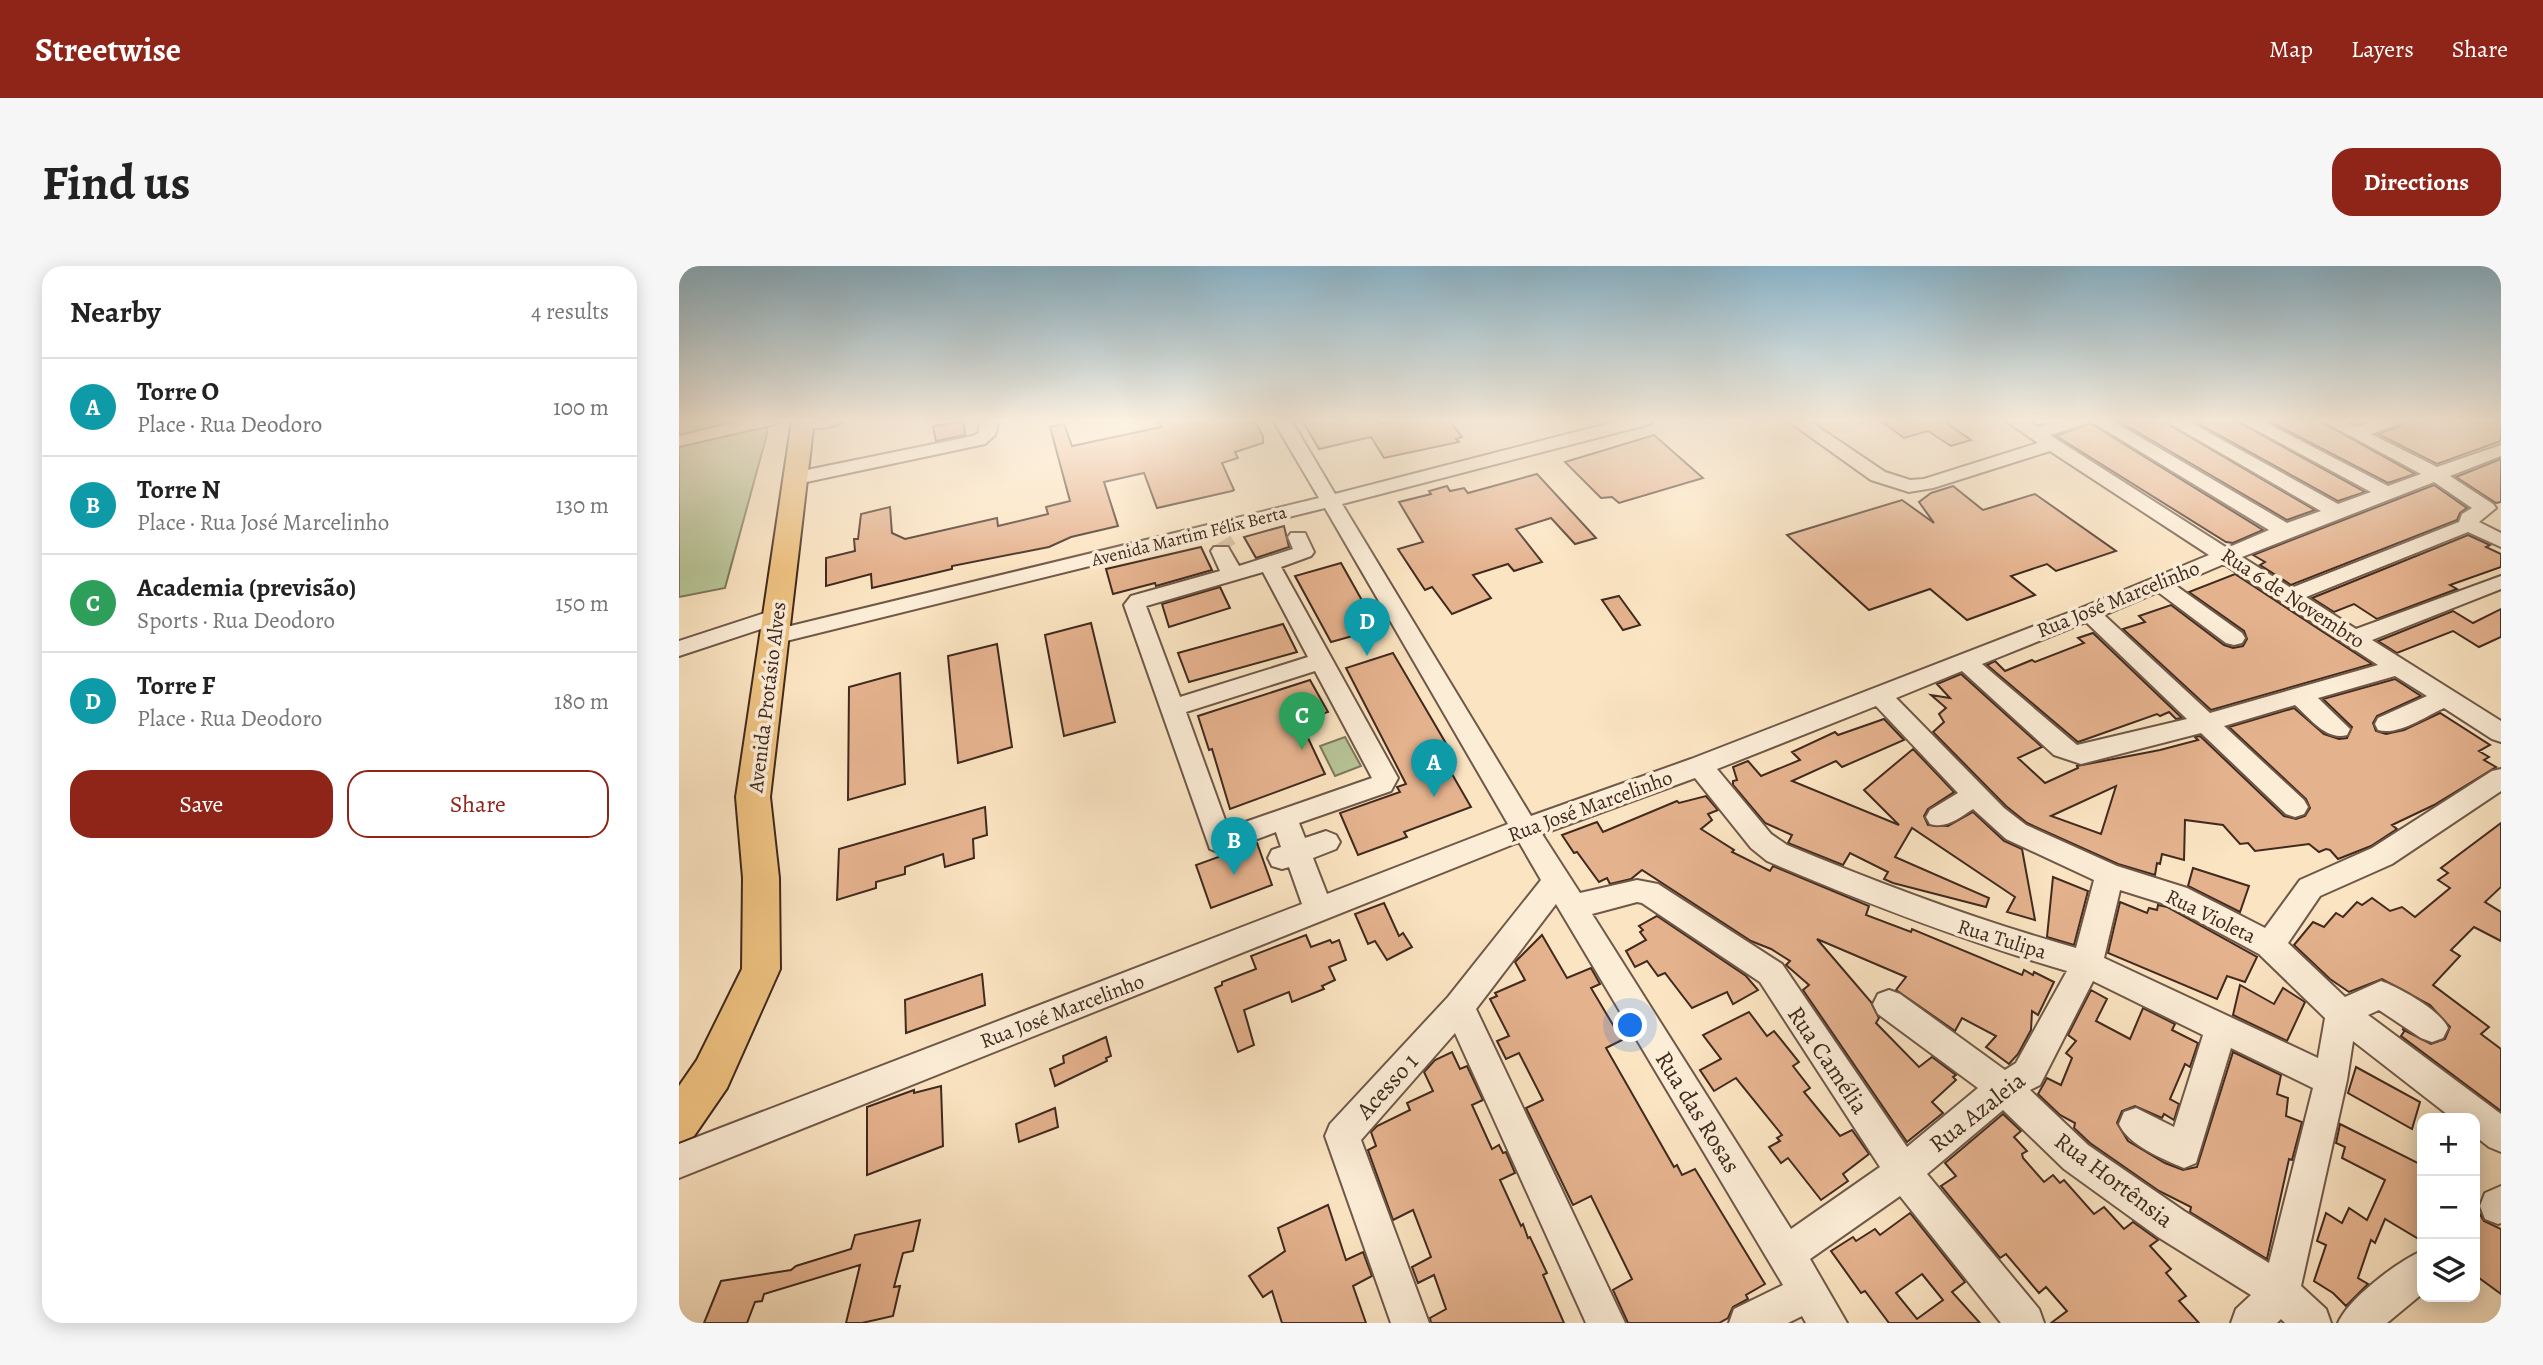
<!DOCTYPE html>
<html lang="en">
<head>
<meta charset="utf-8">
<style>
	body { margin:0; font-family:Alegreya,serif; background:#f6f6f6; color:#222 }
	.controls { position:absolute; right:21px; bottom:21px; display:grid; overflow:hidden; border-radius:14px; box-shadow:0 4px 18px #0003 }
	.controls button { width:63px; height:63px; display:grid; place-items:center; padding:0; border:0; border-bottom:2px solid #e0e0e0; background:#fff; color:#222; font:35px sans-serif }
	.you { position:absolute; left:952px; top:760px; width:24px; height:24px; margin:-18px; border:5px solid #fff; border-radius:50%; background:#1a73e8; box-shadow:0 0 0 10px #1a73e833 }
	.badge { display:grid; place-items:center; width:46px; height:46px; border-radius:50%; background:#8f2418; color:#fff; font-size:23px; font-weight:700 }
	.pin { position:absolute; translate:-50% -58px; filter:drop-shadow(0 2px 4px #0008) }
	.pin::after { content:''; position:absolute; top:37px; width:24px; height:21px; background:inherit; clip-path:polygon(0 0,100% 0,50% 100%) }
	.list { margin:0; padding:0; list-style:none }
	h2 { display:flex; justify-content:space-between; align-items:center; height:91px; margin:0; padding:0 28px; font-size:30px }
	h2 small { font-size:23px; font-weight:400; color:#767676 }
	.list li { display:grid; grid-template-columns:46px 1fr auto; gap:21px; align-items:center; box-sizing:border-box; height:98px; padding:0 28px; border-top:2px solid #e0e0e0 }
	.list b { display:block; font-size:26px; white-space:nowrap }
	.list p { margin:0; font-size:23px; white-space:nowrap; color:#767676 }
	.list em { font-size:23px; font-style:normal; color:#767676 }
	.actions { display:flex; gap:14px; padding:21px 28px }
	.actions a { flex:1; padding:16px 0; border:2px solid #8f2418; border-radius:21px; text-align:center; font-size:24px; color:#8f2418 }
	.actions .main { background:#8f2418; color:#fff }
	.icon { flex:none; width:38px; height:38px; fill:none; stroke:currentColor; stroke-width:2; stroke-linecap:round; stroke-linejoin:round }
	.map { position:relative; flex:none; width:1822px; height:1057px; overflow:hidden; border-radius:21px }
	header { display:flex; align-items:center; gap:42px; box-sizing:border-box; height:98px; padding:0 35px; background:#8f2418; color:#fff }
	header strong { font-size:33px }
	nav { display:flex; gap:38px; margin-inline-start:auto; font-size:24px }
	.intro { display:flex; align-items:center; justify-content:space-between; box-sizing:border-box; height:168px; padding:0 42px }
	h1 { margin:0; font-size:49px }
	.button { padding:18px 32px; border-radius:21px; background:#8f2418; color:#fff; font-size:24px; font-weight:700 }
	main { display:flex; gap:42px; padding:0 42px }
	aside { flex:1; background:#fff; border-radius:21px; box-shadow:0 4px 18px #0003 }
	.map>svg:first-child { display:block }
</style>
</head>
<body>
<header>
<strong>Streetwise</strong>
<nav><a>Map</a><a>Layers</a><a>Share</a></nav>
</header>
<div class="intro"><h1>Find us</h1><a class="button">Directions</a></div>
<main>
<aside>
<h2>Nearby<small>4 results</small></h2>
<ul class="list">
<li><span class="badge" style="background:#0f9aa8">A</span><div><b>Torre O</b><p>Place · Rua Deodoro</p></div><em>100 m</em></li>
<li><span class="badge" style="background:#0f9aa8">B</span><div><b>Torre N</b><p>Place · Rua José Marcelinho</p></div><em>130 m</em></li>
<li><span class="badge" style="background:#2e9e5b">C</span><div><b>Academia (previsão)</b><p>Sports · Rua Deodoro</p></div><em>150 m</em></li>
<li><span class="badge" style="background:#0f9aa8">D</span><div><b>Torre F</b><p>Place · Rua Deodoro</p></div><em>180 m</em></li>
</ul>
<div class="actions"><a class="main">Save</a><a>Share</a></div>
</aside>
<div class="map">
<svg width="1822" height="1057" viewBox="0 0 1822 1057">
	<rect width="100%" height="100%" fill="#fbe4c2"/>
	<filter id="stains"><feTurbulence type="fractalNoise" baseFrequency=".00286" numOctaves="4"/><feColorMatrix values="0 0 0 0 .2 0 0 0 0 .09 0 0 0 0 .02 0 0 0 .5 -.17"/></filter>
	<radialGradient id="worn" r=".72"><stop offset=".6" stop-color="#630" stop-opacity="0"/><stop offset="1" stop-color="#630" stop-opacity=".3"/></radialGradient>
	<g fill="#b8c598" stroke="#7c785c" stroke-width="2">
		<polygon points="0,154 88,154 88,168 46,322 0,331"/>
		<polygon points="666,471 682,500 656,510 641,480"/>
	</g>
	<g fill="#e5b28e" stroke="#402a1f" stroke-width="2" fill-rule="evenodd">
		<polygon points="479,154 575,154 584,170 584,177 556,186 559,192 543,197 555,224 553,225 478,242 465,207 425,216 439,260 392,271 370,281 273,300 273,303 193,322 192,308 147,320 147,292 176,285 175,273 179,273 182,248 211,241 213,267 226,273 318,252 319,260 369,248 367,241 391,235 371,161 385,158 393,180 482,161"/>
		<polygon points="623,154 700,154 703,158 720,154 770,154 783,171 777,173 780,176 705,192 692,171 640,183"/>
		<polygon points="1201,154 1269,154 1269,158 1292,174 1272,180 1249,165 1225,172"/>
		<polygon points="1438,154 1482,154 1636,244 1608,254"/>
		<polygon points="1513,154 1556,154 1686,226 1659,235"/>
		<polygon points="1588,154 1639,154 1736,208 1709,217"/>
		<polygon points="1725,154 1822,154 1822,175 1758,198 1699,168 1721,160"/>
		<polygon points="285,155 286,169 257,175 254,160"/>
		<polygon points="1411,157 1584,264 1554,277 1547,276 1377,170"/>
		<polygon points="975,169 1024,212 940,237 933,231 922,232 886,196"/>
		<polygon points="1822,193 1822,236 1817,237 1777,211"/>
		<polygon points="858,208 917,272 896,278 872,252 837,263 863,296 835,305 829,298 794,309 812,332 773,348 753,321 746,324 719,283 744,276 720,236 752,228 750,225 768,220 771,225 785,222 789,227"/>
		<polygon points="1755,219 1788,242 1781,247 1778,254 1612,319 1581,299 1586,296 1574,289"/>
		<polygon points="1274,220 1304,244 1356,228 1437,285 1377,305 1368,298 1332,310 1356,329 1288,354 1251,323 1190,344 1108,269 1223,234 1255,257 1240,236 1252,227"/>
		<polygon points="605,260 610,281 577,292 565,271"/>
		<polygon points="1789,269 1811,279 1807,281 1822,288 1822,301 1771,319 1778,323 1698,353 1675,338 1655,346 1633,332"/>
		<polygon points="522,281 533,304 477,320 476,317 434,328 427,303"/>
		<polygon points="662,297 699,363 652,376 616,310"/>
		<polygon points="1556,308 1693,398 1532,444 1444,363 1466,356 1460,350 1492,339 1545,379 1554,382 1564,380 1568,373 1565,365 1510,326"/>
		<polygon points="541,321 551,342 490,361 483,338"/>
		<polygon points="940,330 961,359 944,364 923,334"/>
		<polygon points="1822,343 1822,371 1800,381 1774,365 1718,387 1699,375 1774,345 1794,357"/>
		<polygon points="412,357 436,456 385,470 366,369"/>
		<polygon points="604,358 618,386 510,416 499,387"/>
		<polygon points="1414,367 1503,452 1497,453 1490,446 1481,450 1478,448 1399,476 1308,399 1316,395 1326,405 1353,394 1356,396 1405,377 1399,372"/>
		<polygon points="318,378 333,481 279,497 269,390"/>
		<polygon points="714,387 772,486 762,489 792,541 725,566 728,571 679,589 661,547 721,526 718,521 727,518 667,402"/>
		<polygon points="221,407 226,518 169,534 170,421"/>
		<path d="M1282 408 1363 481 1339 492 1366 517 1399 502 1398 500 1481 484 1519 474 1516 471 1521 470 1605 550 1617 553 1626 550 1631 542 1627 533 1550 461 1615 442 1645 468 1660 473 1668 472 1673 461 1644 433 1716 413 1742 430 1698 450 1694 457 1697 465 1707 468 1725 464 1761 447 1811 479 1800 485 1810 491 1805 494 1817 501 1755 539 1713 559 1718 563 1692 580 1659 593 1651 584 1647 583 1640 586 1630 578 1576 585 1569 577 1561 578 1544 559 1506 554 1505 594 1483 588 1481 598 1478 597 1476 609 1439 598 1348 557 1327 540 1254 466 1265 456 1260 448 1267 442 1252 429 1271 432 1258 418ZM1437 520 1422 568 1372 550Z"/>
		<polygon points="631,414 649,446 621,455 646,508 551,543 533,483 530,484 519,450"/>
		<polygon points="1205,453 1225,474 1163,501 1157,495 1113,515 1220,559 1185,524 1234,483 1275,526 1249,543 1245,550 1249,559 1269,560 1294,546 1325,575 1343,583 1356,654 1328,646 1336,631 1233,562 1216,591 1310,632 1307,641 1214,617 1205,613 1209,606 1171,587 1164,599 1109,577 1113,569 1086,557 1054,519 1054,515 1058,514 1054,501 1069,495 1082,510 1121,494 1113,486 1156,466 1159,469"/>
		<polygon points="1027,530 1039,544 1029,548 1033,554 1022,563 1055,584 1053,586 1091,605 1094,600 1190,640 1187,649 1232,666 1233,663 1343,709 1345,704 1354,709 1355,706 1375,716 1359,749 1353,745 1352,764 1339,788 1330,798 1307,781 1317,770 1283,752 1276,765 1217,724 1227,711 1138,673 1192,736 1200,752 1197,757 1240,801 1253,791 1277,809 1274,811 1277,814 1253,836 1264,847 1228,876 1124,724 1130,719 1107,699 1111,695 1092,683 1072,675 963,604 952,613 931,618 928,612 920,616 898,586 895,587 883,569 918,556 924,566 998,535 1000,537"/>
		<polygon points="306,541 308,569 294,573 295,592 266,601 264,588 226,601 226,608 197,616 197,622 158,634 160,583"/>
		<polygon points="1822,557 1822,621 1806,636 1822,646 1822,675 1795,661 1772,684 1781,690 1754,719 1810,761 1802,768 1822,783 1822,845 1722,770 1726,764 1723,763 1752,778 1766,773 1771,761 1751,739 1703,713 1670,726 1651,713 1615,679 1634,656 1645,661 1657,647 1664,651 1678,636 1683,639 1693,632 1711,645 1723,641 1736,651 1771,622 1759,614 1769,607 1762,602"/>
		<polygon points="578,577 593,619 532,642 517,599"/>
		<polygon points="1514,602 1570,620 1561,646 1509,620"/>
		<polygon points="1374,611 1409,625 1395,679 1368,671"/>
		<polygon points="1441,636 1468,647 1470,642 1478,644 1479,639 1488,641 1578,691 1566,716 1548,710 1538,733 1429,687"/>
		<polygon points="705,637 720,670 724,667 733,681 708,694 696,675 689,678 676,648"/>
		<polygon points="978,650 1067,710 1079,724 1054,738 1048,726 1013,742 986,707 979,710 968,695 956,701 947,685 967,674 961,666 964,664 960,660"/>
		<polygon points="627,669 632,681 651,674 653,677 660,674 667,694 650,701 656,714 643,720 645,723 613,736 610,726 565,744 575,779 559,786 536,722 543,719 543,716 577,703 572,690"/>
		<polygon points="863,669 888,712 912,702 921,718 912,722 943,774 927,782 995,901 998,899 1003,909 1016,903 1086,1018 1067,1029 1069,1033 1054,1041 1049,1052 1040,1057 949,1057 934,1024 953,1013 912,930 894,939 847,842 864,834 840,787 827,793 818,775 830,770 811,733 818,730 816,727 846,714 836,696"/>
		<polygon points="303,708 306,739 227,767 226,734"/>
		<polygon points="1561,719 1595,738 1604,722 1626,736 1608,775 1554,749"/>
		<polygon points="1412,724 1428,733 1417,755 1451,773 1464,742 1496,758 1493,764 1519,777 1511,801 1506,798 1491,833 1500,838 1495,854 1485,848 1483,852 1456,840 1443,845 1438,857 1449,875 1486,897 1504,904 1518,901 1554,786 1602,809 1598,828 1609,832 1607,850 1623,856 1613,894 1610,893 1588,993 1511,946 1512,941 1480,925 1411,877 1395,862 1396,857 1381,849 1359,828 1368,812 1382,819 1393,792 1387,787 1397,775 1389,769"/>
		<polygon points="1070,746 1088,770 1095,765 1120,796 1114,800 1131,822 1125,826 1161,870 1173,864 1190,888 1164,908 1169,915 1142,934 1109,892 1102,897 1090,881 1101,875 1098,872 1103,869 1057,812 1035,825 1021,804 1042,793 1024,769"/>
		<polygon points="427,771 432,790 427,792 428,795 376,820 371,803 385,797 384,790"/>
		<polygon points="773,786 781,803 788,800 804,834 793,839 813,883 820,879 824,887 827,886 836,907 821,914 842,960 844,958 849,972 851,971 868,1007 864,1009 885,1057 752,1057 751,1052 767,1043 755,1009 739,1017 733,1001 752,991 734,944 714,954 689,884 697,880 692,866 698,860 731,844 728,837 754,825 745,806 756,794"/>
		<polygon points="1677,801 1741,836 1733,863 1669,827"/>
		<polygon points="262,820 264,880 188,909 188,841 235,824 235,827"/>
		<polygon points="376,842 379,861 340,876 337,858"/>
		<polygon points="1324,848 1342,865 1335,871 1348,885 1343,888 1344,892 1365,916 1374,909 1381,917 1385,914 1415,948 1425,941 1445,963 1454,956 1479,974 1471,980 1492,1003 1487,1007 1507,1030 1500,1035 1520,1057 1372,1057 1388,1045 1367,1021 1360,1027 1327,988 1321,992 1262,920 1277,910 1266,897"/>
		<polygon points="1661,858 1743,899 1743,975 1706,953 1696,977 1692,974 1679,1012 1689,1018 1667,1040 1654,1027 1635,1015 1647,979 1638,975 1647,947 1663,957 1670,942 1688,954 1706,914 1663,892 1666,881 1657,877"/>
		<polygon points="649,939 667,994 684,986 693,1010 674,1020 687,1057 603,1057 593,1025 584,1031 570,1010 606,985 599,962"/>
		<polygon points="1796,940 1805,955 1822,963 1822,1028 1796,1009"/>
		<path d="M1231 947 1286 1016 1273 1026 1301 1057H1210L1186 1025 1182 1027 1152 985 1174 971 1177 975 1196 963 1201 969ZM1243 1008 1264 1034 1238 1053 1217 1027Z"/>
		<polygon points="241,954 234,985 224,987 215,1021 221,1020 214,1050 183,1057 167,1057 181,999 85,1028 83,1035 76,1036 68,1057 25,1057 42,1015 112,1004 117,1000 172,983 176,969"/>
	</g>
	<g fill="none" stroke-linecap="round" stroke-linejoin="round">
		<polyline stroke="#d6bfa1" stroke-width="20" stroke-dasharray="20 10" stroke-linecap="butt" points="543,275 548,283"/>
		<g stroke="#6f5848" stroke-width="4">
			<g id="minor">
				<polygon points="66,154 99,154 96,158 0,180 0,170"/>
				<path d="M116 154H165C155 163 129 164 117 161L114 157Z"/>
				<polygon points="302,154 320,154 316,169 306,178 118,218 109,212 118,206 294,170 299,167"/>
				<path d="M594 154H612L656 228 943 154H974L971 158 663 238 852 550 1012 493 1402 342 1530 289 1371 185 1254 222 1230 226 1192 214 1108 154H1129L1206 206 1231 214 1245 213 1359 177 1326 154H1348L1359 161 1382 154H1410L1407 158 1371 169 1548 282 1590 264 1410 154H1432L1608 257 1642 245 1485 154H1507L1659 238 1692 226 1559 154H1582L1709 220 1742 208 1642 154H1665L1678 161 1696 154H1723L1720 158 1692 168 1758 201 1822 179V190L1771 210 1814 238 1817 242 1800 256 1822 267V281L1789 266 1627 331 1677 363 1822 310V323L1693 374 1822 455V476L1813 473 1765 442C1747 450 1719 470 1699 464L1696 458 1699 452 1748 430 1716 410 1639 432 1671 463 1668 469C1647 475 1631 452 1616 439L1545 460 1625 534 1629 541 1625 548 1616 551 1607 548 1522 467 1402 498 1375 489 1283 405 1217 432 1325 542 1347 559 1438 600 1508 622 1586 662 1621 614 1693 582 1813 505 1822 503V525L1713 598 1641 630 1609 677 1666 731 1702 715C1721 722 1761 744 1769 762L1764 772 1753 776 1742 772 1700 744 1689 749 1822 848V886L1810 881 1796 870V852H1773L1674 775 1668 814 1622 1020 1647 1043 1652 1057H1606L1602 1053 1598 1057H1552L1557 1043 1572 1029 1479 971 1385 903 1324 844 1248 908 1360 1043 1365 1057H1322L1221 930 1131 993 1168 1057H1127L1123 1050 1109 1057H1050L1055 1043 1104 1019 877 638 797 743 946 1057H907L776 767 682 874 750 1057H712L646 870 651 858 769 731 862 614 840 576 0 912V878L623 638 610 601 603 603 593 600 589 592 593 584 602 581 597 566 541 587 531 583 445 339 452 330 541 305 532 285 535 281H549L560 300 614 283 609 271 612 267H626L635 286 632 290 602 301 719 512 712 525 620 557 626 572 647 565 657 569 661 576 657 583 634 592 648 628 829 558 646 242 95 378 87 376 84 371 87 366 95 364 640 232ZM1755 216 1793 242 1783 248 1780 256 1612 322 1563 291ZM1545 298 1699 399 1531 447 1425 349 1479 326 1547 377 1555 379 1563 377 1566 372 1563 367 1496 319ZM584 306 629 391 501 431 467 340ZM1407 356 1508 453 1398 479 1303 398ZM636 405 693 512 549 562 507 446ZM1197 440 1279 527 1251 544 1247 551 1251 558C1267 563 1280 552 1294 543L1327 573 1415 614 1397 682C1297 654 1204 619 1108 579L1092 568 1038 503ZM1016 512 1072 582 1088 595C1187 637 1285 675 1388 705L1337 797 1326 804 1221 728 1210 724 1199 728 1194 738 1199 748 1299 822 1228 881 1103 698 979 618 958 614 901 627 863 568ZM1441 624 1489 639 1580 688 1646 752 1639 792 1425 692ZM958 636 963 637 1081 716 1201 901 1112 963 913 648ZM1414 715 1524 769 1495 861 1457 842 1445 846 1440 858C1449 879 1484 893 1505 902L1517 897 1552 782 1634 822 1590 997 1505 945 1409 879 1351 824 1361 819Z"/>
				<polygon points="98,343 106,345 109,350 106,355 0,390 0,375"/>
				<polygon points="1822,920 1822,957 1819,958 1806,953 1801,940 1806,927"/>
				<path d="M1743 985V1028L1708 1057H1659C1669 1033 1719 995 1743 985Z"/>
			</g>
		</g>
		<g stroke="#402a1f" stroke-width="4">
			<polygon id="major" points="113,154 135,154 91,531 100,612 101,703 48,822 15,870 0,876 0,820 18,794 63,703 64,612 57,531"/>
		</g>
		<use href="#minor" fill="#fcedd7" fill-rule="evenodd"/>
		<use href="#major" fill="#eec281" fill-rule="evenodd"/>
	</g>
	<linearGradient id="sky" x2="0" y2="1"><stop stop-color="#8bb8d0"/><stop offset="0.51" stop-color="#fdf3e4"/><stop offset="1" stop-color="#fdf3e4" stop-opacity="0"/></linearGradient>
	<rect width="1822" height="302" fill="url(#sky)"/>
	<g text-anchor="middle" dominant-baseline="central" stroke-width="7" stroke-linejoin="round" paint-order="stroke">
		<g font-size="18" fill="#402a1f" stroke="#fcedd7">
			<text transform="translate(510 270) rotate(-14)">Avenida Martim Félix Berta</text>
		</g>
		<g font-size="21" fill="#402a1f" stroke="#fcedd7">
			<text transform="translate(1614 332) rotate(33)">Rua 6 de Novembro</text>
			<text transform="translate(1439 333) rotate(-22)">Rua José Marcelinho</text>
			<text transform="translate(88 431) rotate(-83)">Avenida Protásio Alves</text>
			<text transform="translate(911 540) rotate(-20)">Rua José Marcelinho</text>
			<text transform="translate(1532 650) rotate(26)">Rua Violeta</text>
			<text transform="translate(1323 673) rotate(17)">Rua Tulipa</text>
			<text transform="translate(383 745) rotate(-21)">Rua José Marcelinho</text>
		</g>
		<g font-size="24" fill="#402a1f" stroke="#fcedd7">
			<text transform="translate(1149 794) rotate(56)">Rua Camélia</text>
			<text transform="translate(708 820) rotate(-48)">Acesso 1</text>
			<text transform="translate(1019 846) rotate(58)">Rua das Rosas</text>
			<text transform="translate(1298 846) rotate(-38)">Rua Azaleia</text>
			<text transform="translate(1435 914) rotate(37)">Rua Hortênsia</text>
		</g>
	</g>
	<rect width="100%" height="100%" filter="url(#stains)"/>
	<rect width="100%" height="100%" fill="url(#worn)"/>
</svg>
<div class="controls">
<button>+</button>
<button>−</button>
<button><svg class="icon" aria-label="layers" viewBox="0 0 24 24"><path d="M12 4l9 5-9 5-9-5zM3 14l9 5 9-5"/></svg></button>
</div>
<div class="you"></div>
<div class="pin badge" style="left:755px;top:531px;background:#0f9aa8">A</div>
<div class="pin badge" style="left:555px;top:609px;background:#0f9aa8">B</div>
<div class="pin badge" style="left:623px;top:484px;background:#2e9e5b">C</div>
<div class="pin badge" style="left:688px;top:390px;background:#0f9aa8">D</div>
</div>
</main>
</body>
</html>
